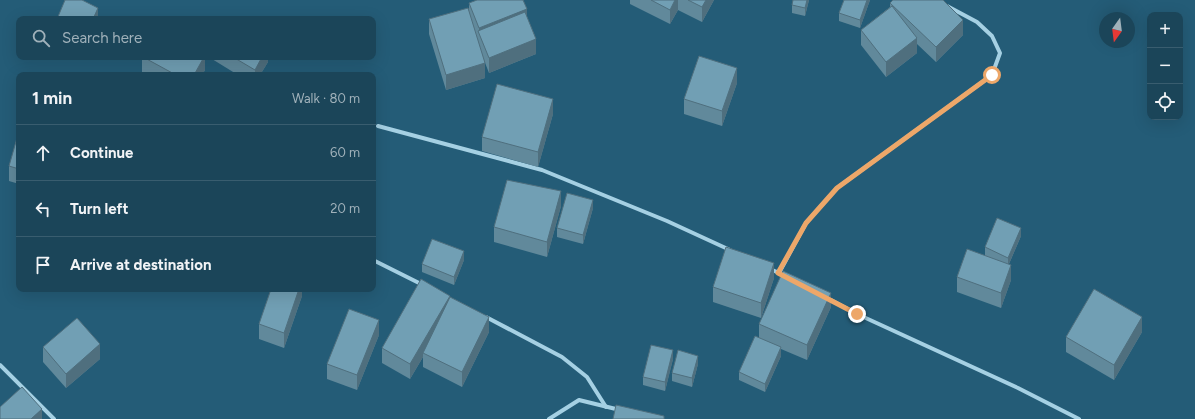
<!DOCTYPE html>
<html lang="en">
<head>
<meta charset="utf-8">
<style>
	body { margin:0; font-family:Figtree,sans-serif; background:#244c5f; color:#f1f3f6 }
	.controls { position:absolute; right:12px; top:12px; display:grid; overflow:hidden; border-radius:8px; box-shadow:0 4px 16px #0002 }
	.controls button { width:36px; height:36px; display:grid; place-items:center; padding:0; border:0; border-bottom:1px solid #395d6f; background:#1b4559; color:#f1f3f6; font:20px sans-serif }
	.compass { position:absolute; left:1099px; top:12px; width:36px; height:36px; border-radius:50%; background:#1b4559; box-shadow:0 4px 16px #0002; rotate:194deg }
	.stop { position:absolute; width:12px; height:12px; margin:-9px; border:3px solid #eda769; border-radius:50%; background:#fff }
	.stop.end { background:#eda769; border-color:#fff; box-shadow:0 1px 4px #0008 }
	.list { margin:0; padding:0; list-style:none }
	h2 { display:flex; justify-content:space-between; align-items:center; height:52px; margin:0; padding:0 16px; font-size:17px }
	h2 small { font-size:13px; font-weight:400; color:#a0b1ba }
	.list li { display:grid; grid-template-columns:26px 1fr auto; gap:12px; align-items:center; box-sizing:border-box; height:56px; padding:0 16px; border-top:1px solid #395d6f }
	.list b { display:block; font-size:15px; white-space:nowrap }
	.list em { font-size:13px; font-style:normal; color:#a0b1ba }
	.icon { flex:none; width:22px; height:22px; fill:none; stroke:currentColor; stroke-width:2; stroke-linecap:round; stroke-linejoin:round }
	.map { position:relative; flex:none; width:1195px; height:419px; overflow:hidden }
	.search { position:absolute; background:#1b4559; box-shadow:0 4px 16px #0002; left:16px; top:16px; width:360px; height:44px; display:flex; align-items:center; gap:10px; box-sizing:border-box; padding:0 14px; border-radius:8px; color:#a0b1ba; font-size:15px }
	.panel { position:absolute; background:#1b4559; box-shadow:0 4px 16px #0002; left:16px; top:72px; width:360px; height:220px; border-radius:8px }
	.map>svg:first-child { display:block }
</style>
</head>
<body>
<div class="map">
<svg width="1195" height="419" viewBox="0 0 1195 419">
	<rect width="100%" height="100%" fill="#245c77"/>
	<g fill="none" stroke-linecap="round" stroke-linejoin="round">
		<g stroke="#a5d0e3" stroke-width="4">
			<polyline points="378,126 542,170 667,221 730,250"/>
			<polyline points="373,260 423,285"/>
			<polyline points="770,269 786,276"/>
			<polyline points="779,273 806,223 837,188 992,75 1000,53 992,36 977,22 947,6"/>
			<polyline points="827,298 857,314 1018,388 1079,419"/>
			<polyline points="486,317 562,357 587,377 606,407"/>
			<polyline points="0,365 54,419"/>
			<polyline points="549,419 579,400 620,410"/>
		</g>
	</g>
	<g fill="#61899b">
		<polygon points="630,0 714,0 702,22 678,10 670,24 630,4"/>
		<polygon points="809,0 805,16 792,13 792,5"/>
		<polygon points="844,0 870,0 860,28 839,21 839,13"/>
		<polygon points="469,3 527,18 536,54 489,73 484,60 485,78 446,90 429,34 429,19 469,12"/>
		<polygon points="890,3 963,35 936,62 917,44 917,53 886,77 861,45 861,30 890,7"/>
		<polygon points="136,57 205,57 205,70 202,75 148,75 142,72 142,60"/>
		<polygon points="212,57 268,57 268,62 260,75 238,75 212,59"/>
		<polygon points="737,83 722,126 684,114 684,99"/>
		<polygon points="553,114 538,167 482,151 482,137"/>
		<polygon points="19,139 19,184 9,181 9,166"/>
		<polygon points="561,206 547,257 494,242 494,227"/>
		<polygon points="593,208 583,244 557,237 557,228"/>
		<polygon points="1021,236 1009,264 1011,280 1001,308 957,292 957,277 985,255 985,247"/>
		<polygon points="464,260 454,285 422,272 422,264"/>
		<polygon points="774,278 761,318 713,302 713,287"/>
		<polygon points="302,289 302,296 284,348 259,339 259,324"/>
		<polygon points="450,298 489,332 462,387 423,367 423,357 410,379 382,363 382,348"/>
		<polygon points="831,307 807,360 781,349 781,356 765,392 739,380 739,372 759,337 759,324"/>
		<polygon points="1142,332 1114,380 1066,352 1066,337"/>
		<polygon points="379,335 357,390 327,379 327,364"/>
		<polygon points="43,347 100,359 66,388 43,362"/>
		<polygon points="673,359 665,391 643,385 643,377"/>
		<polygon points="698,364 692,387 672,381 672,373"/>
	</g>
	<g fill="#4f6f7e">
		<polygon points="675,0 678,0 678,10 670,24 670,10"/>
		<polygon points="706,0 714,0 702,22 702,7"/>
		<polygon points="807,0 809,0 805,16 805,8"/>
		<polygon points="867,0 870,0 860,28 860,20"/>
		<polygon points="98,8 98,17 97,19 93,19"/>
		<polygon points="527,9 527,24 479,32 479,28"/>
		<polygon points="963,20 963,35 936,62 936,47"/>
		<polygon points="917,38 917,53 886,77 886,62"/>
		<polygon points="536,39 536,54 489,73 489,58"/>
		<polygon points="204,57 205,57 205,70 202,75 194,75"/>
		<polygon points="262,57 268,57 268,62 260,75 255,75 255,70"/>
		<polygon points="485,63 485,78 446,90 446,75"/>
		<polygon points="737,68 737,83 722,126 722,111"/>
		<polygon points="553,99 553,114 538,167 538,152"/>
		<polygon points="561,191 561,206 547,257 547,242"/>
		<polygon points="593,200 593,208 583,244 583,235"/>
		<polygon points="1021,228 1021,236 1008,266 1008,258"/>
		<polygon points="464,251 464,260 454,285 454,277"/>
		<polygon points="774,263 774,278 761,318 761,303"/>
		<polygon points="1011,265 1011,280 1001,308 1001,293"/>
		<polygon points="299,289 302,289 302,296 284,348 284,333"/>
		<polygon points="831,293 831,307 807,360 807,345"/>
		<polygon points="450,296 450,311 423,353 423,357 410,379 410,364"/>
		<polygon points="489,317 489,332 462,387 462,372"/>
		<polygon points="1142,317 1142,332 1114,380 1114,365"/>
		<polygon points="379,320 379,335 357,390 357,375"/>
		<polygon points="100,344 100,359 66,388 66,374"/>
		<polygon points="781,347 781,356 765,392 765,384"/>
		<polygon points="673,350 673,359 665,391 665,382"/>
		<polygon points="698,356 698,364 692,387 692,378"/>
		<polygon points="42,409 42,419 31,419"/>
	</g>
	<g fill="#719fb4" stroke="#4f6f7e">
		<polygon points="65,0 82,0 98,8 93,19 57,19"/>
		<polygon points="477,0 523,0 527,9 479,28 469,3"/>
		<polygon points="651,0 675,0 670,10"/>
		<polygon points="688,0 706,0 702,7"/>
		<polygon points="793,0 807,0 805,8 792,5"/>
		<polygon points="844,0 867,0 860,20 839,13"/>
		<polygon points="893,0 943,0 963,20 936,47 890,3"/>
		<polygon points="892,6 917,38 886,62 861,30"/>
		<polygon points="468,8 485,63 446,75 429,19"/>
		<polygon points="525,12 536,39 489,58 478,31"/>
		<polygon points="699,56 737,68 722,111 684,99"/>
		<polygon points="143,57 204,57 194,75 176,75"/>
		<polygon points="233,57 262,57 255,70"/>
		<polygon points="497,84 553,99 538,152 482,137"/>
		<polygon points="17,138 19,139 19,169 9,166"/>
		<polygon points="507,180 561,191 547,242 494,227"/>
		<polygon points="567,193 593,200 583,235 557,228"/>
		<polygon points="997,218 1021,228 1008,258 985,247"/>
		<polygon points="432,239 464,251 454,277 422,264"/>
		<polygon points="726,247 774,263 761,303 713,287"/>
		<polygon points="967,249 1011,265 1001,293 957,277"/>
		<polygon points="783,271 831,293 807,345 759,324"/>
		<polygon points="421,279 450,296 410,364 382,348"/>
		<polygon points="271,289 299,289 284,333 259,324"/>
		<polygon points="1094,289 1142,317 1114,365 1066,337"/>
		<polygon points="450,297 489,317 462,372 423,353"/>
		<polygon points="349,309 379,320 357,375 327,364"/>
		<polygon points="77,318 100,344 66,374 43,347"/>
		<polygon points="755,336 781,347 765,384 739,372"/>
		<polygon points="651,345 673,350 665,382 643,377"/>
		<polygon points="678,350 698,356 692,378 672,373"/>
		<polygon points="22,387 42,409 31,419 0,419 0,407"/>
		<polygon points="616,405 664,416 664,419 613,419"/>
	</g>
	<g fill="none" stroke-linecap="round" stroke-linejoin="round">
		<polyline stroke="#eda769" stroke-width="5" points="857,314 778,273 806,223 837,188 992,75"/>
	</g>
</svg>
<div class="controls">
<button>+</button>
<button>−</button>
<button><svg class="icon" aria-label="locate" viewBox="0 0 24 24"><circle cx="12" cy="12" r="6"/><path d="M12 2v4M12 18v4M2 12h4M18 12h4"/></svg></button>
</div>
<svg class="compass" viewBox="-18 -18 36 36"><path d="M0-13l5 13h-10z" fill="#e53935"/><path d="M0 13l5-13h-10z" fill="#a0b1ba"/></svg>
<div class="stop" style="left:992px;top:75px"></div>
<div class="stop end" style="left:857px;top:314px"></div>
<div class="search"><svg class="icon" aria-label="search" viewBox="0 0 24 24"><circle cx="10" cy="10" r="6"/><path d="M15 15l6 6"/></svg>Search here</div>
<section class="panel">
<h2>1 min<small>Walk · 80 m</small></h2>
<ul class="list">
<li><svg class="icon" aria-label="ahead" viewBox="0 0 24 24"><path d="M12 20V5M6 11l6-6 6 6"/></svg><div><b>Continue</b></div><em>60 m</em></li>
<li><svg class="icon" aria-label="left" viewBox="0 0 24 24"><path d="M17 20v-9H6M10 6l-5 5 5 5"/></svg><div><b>Turn left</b></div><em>20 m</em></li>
<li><svg class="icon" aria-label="arrive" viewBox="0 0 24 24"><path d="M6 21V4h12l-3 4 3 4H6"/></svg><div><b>Arrive at destination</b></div></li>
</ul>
</section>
</div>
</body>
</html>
